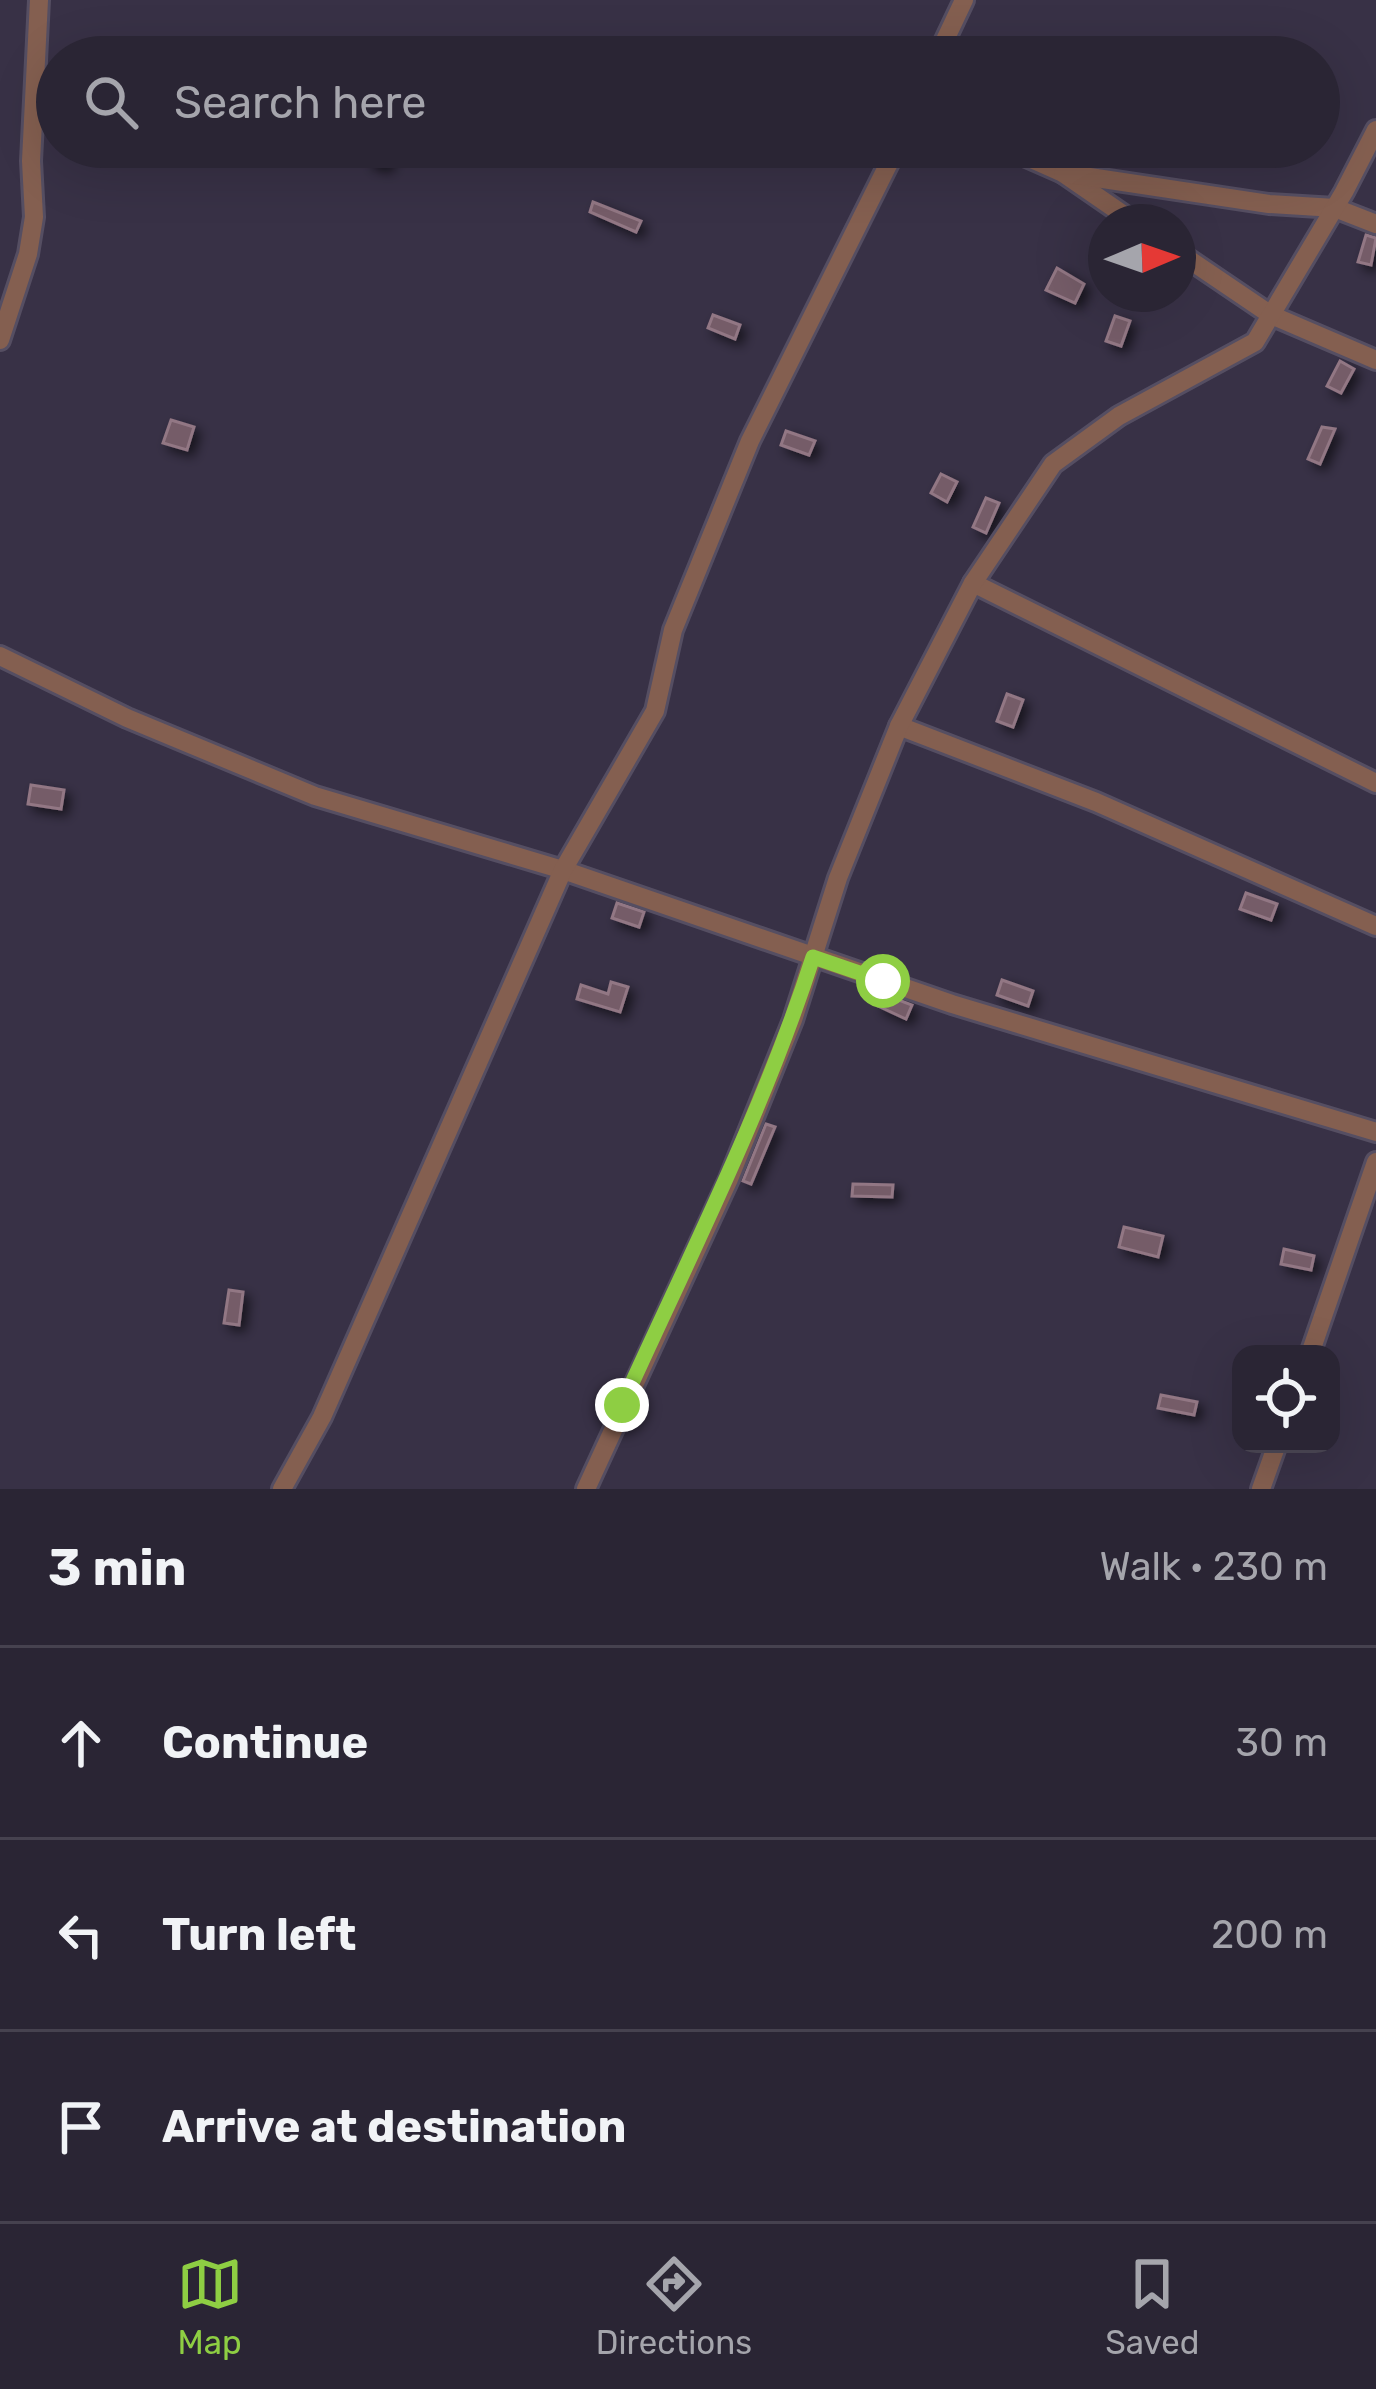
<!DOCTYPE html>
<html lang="en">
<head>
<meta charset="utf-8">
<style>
	body { margin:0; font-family:Rubik,sans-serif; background:#322d3c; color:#f1f3f6 }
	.controls { position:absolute; right:36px; bottom:36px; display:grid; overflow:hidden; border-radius:24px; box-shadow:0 12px 48px #0002 }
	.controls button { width:108px; height:108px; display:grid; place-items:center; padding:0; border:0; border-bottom:3px solid #46424f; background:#2a2534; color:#f1f3f6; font:60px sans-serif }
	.compass { position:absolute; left:1088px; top:204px; width:108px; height:108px; border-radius:50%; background:#2a2534; box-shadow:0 12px 48px #0002; rotate:88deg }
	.stop { position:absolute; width:36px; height:36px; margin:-27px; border:9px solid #8ece43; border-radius:50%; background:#fff }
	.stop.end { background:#8ece43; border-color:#fff; box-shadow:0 3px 12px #0008 }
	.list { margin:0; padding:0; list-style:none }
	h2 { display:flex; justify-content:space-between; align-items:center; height:156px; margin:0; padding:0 48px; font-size:51px }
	h2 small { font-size:39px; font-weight:400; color:#a5a5ac }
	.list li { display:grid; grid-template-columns:78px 1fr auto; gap:36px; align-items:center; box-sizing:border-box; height:192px; padding:0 48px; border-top:3px solid #46424f }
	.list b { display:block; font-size:45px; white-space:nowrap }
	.list em { font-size:39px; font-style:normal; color:#a5a5ac }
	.icon { flex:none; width:66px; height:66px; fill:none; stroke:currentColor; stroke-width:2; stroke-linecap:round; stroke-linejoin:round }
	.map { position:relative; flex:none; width:1376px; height:1489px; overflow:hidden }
	.search { position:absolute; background:#2a2534; box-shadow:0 12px 48px #0002; left:36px; right:36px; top:36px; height:132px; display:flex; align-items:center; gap:30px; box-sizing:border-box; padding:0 42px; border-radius:66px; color:#a5a5ac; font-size:45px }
	.sheet { height:732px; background:#2a2534 }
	nav { display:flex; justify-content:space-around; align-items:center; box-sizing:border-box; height:168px; border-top:3px solid #46424f; background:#2a2534; font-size:33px; color:#a5a5ac }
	nav a { display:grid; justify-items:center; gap:6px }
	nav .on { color:#8ece43 }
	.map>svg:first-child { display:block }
</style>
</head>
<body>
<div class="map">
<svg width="1376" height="1489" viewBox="0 0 1376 1489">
	<defs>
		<filter id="shadow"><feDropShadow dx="5.5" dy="5.5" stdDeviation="6" flood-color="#0009"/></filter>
	</defs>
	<rect width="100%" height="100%" fill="#383146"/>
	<g fill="#755c68" stroke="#927784" stroke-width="3" filter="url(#shadow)">
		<polygon points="372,147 391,147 386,166 368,162"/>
		<polygon points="593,202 641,221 636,232 590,212"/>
		<polygon points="1366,235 1376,238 1371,265 1358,262"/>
		<polygon points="1057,268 1084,284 1075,303 1046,290"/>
		<polygon points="713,315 740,325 735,339 708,328"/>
		<polygon points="1115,316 1130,321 1121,346 1106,341"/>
		<polygon points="1340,361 1354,369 1341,393 1327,386"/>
		<polygon points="171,420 194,427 187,450 163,443"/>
		<polygon points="1322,427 1335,429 1320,464 1308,459"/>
		<polygon points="786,431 815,441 809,455 781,445"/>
		<polygon points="941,474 957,482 947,502 931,493"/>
		<polygon points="986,498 999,503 986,533 973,527"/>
		<polygon points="1007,694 1023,700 1013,727 997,721"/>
		<polygon points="31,785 64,790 61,809 28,804"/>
		<polygon points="1246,893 1277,904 1271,920 1240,909"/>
		<polygon points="617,903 644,912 639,927 612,918"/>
		<polygon points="1002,980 1033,991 1028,1006 997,995"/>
		<polygon points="611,982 628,987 620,1012 577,999 581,985 608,994"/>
		<polygon points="883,994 912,1005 906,1019 878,1006"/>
		<polygon points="766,1124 775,1127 751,1184 743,1181"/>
		<polygon points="853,1184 893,1185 892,1197 852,1196"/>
		<polygon points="1124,1227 1163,1236 1158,1257 1119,1247"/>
		<polygon points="1284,1249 1314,1256 1311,1270 1281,1264"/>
		<polygon points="229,1290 243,1292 239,1325 224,1323"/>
		<polygon points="1161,1395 1197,1402 1194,1415 1158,1408"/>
	</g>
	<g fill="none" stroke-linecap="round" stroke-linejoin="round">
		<g stroke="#554e62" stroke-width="24">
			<g id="minor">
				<polyline points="937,57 964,0"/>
				<polyline points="1004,147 1063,173 1134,222"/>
				<polyline points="1063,173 1269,204 1335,208 1376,224"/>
				<polyline points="1178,252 1271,315 1376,360"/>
				<polyline points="0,340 28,254 34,217 31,161 39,0"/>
				<polyline points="973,583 1376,783"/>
				<polyline points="0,656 127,718 315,796 563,870 952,1004 1376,1132"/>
				<polyline points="899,726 1096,802 1376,926"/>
				<polyline points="1310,1354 1376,1162"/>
				<polyline points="282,1489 322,1417 563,870 655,711 673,630 750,441 897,147"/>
				<polyline points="586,1489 729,1179 793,1020 838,878 899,726 973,583 1053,464 1119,416 1255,342 1344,192 1376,130"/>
				<polyline points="1261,1489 1277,1444"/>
			</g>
		</g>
		<use href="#minor" stroke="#845f50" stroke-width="18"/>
	</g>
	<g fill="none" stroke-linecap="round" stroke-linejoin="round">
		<path stroke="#8ece43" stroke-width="15" d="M622 1405C689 1257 763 1112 813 957L883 981"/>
	</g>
</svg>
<div class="controls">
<button><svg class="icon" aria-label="locate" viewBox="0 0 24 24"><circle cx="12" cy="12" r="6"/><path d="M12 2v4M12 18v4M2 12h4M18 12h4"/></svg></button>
</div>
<svg class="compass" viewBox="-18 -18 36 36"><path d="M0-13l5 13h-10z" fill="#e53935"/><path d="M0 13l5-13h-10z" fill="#a5a5ac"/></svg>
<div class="stop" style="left:883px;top:981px"></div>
<div class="stop end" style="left:622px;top:1405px"></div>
<div class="search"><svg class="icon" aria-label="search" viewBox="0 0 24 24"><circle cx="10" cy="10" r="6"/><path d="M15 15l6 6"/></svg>Search here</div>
</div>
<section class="sheet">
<h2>3 min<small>Walk · 230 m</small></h2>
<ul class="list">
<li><svg class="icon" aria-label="ahead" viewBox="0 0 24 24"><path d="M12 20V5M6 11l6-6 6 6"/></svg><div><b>Continue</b></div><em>30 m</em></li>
<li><svg class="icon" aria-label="left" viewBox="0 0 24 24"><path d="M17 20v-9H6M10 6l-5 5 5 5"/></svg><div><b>Turn left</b></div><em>200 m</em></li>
<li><svg class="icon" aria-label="arrive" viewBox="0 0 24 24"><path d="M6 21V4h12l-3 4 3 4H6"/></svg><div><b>Arrive at destination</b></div></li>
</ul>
</section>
<nav>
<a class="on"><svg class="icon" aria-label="map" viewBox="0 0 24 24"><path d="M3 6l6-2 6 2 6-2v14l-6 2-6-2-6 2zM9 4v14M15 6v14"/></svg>Map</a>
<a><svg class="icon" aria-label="directions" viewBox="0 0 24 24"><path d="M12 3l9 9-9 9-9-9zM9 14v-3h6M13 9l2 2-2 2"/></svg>Directions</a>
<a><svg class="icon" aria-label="saved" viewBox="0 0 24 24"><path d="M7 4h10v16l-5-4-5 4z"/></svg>Saved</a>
</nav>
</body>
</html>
